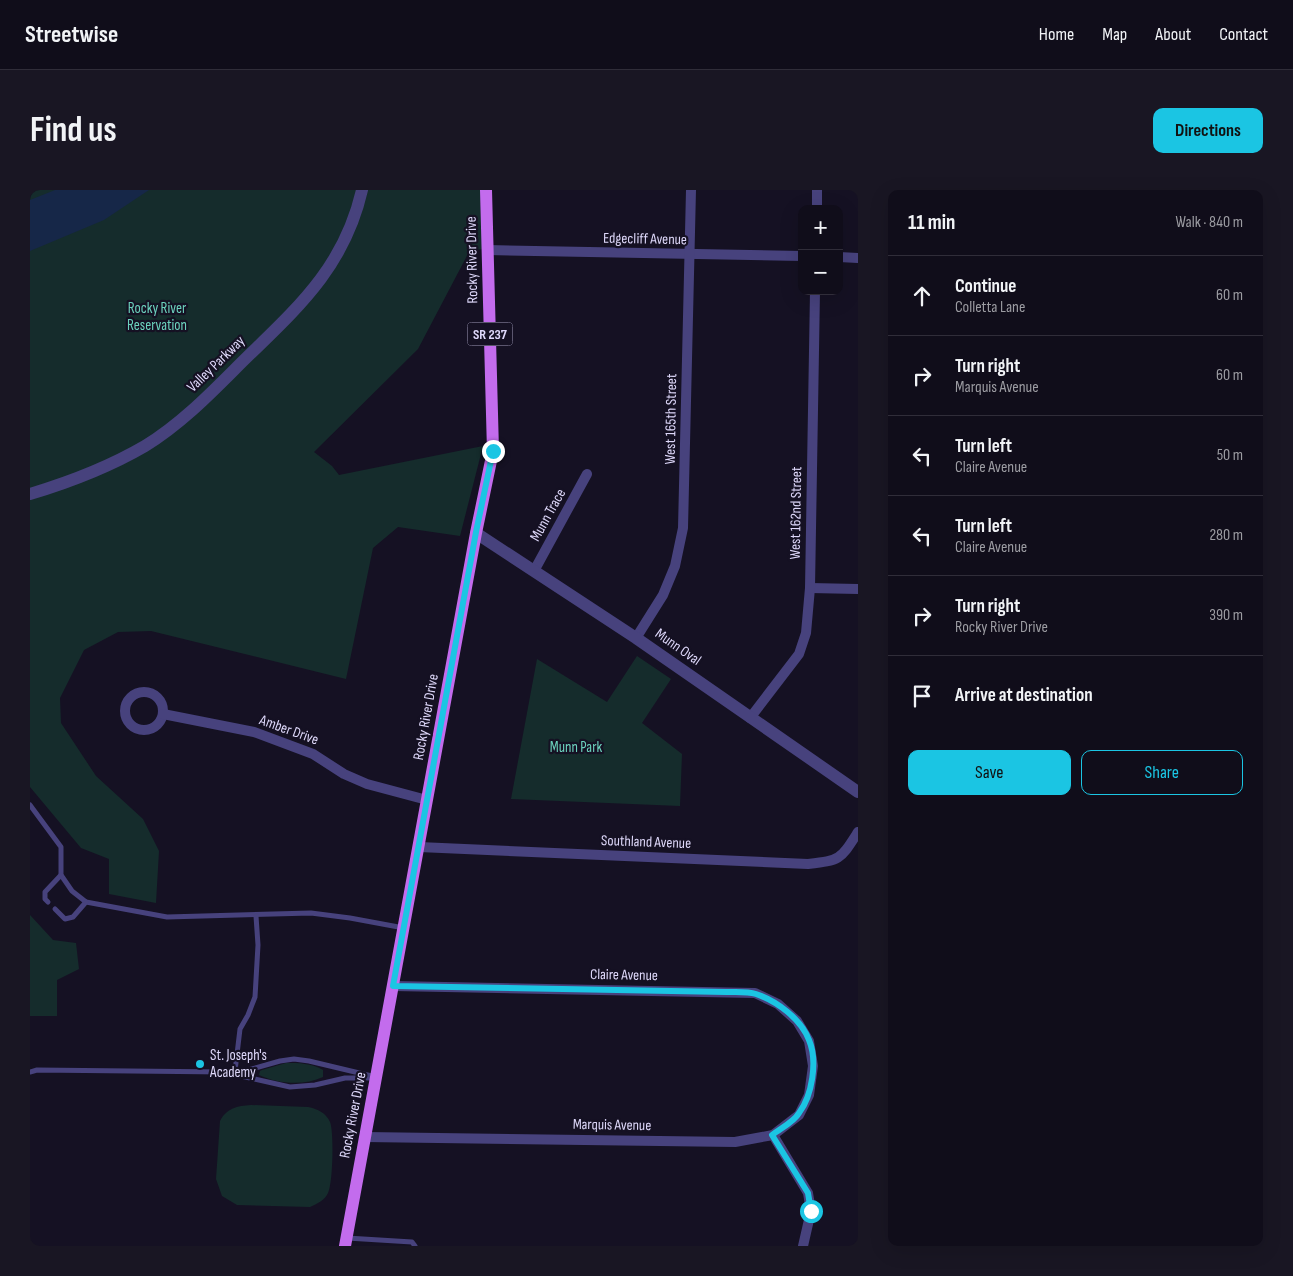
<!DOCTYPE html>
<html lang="en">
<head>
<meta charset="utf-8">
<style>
	body { margin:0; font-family:"Sofia Sans Condensed",sans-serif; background:#191623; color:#f1f3f6 }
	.controls { position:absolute; right:15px; top:15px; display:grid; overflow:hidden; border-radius:10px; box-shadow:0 5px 20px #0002 }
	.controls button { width:45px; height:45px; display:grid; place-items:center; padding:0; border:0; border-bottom:1px solid #302d39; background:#100d1a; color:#f1f3f6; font:25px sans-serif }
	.stop { position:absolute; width:15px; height:15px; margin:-11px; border:4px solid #1bc5e3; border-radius:50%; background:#fff }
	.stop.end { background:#1bc5e3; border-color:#fff; box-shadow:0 1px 5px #0008 }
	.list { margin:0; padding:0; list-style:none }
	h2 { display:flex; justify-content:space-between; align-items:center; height:65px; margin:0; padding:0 20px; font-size:21px }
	h2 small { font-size:16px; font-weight:400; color:#9c9ca2 }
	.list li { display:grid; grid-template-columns:32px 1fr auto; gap:15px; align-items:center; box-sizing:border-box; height:80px; padding:0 20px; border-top:1px solid #302d39 }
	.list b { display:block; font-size:19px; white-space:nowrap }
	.list p { margin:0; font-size:16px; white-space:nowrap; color:#9c9ca2 }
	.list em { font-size:16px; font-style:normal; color:#9c9ca2 }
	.actions { display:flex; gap:10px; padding:15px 20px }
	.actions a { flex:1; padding:11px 0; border:1px solid #1bc5e3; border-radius:10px; text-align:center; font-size:18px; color:#1bc5e3 }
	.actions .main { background:#1bc5e3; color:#111 }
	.icon { flex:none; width:28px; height:28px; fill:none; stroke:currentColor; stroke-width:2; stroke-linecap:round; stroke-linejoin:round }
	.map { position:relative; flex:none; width:828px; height:1056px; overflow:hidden; border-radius:10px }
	header { display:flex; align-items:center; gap:30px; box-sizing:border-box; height:70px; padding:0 25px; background:#100d1a; border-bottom:1px solid #302d39 }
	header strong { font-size:24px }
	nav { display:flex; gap:28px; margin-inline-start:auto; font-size:18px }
	.intro { display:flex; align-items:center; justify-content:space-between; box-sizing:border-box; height:120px; padding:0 30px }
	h1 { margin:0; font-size:35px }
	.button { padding:12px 22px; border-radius:10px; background:#1bc5e3; color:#111; font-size:18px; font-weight:700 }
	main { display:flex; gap:30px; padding:0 30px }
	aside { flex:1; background:#100d1a; border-radius:10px; box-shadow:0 5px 20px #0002 }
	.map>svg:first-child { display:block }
</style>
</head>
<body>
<header>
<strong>Streetwise</strong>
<nav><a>Home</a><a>Map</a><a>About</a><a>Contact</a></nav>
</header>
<div class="intro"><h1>Find us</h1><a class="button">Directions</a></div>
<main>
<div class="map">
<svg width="828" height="1056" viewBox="0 0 828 1056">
	<rect width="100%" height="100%" fill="#151123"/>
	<g fill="#152c2c">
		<polygon points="0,0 456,0 458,59 440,60 388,159 284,262 302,276 309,285 453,256 430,346 368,337 343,358 316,489 121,441 88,442 54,460 30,508 31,533 66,586 113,629 129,661 126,713 79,704 79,669 51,658 0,597"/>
		<polygon points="607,466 641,489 612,533 652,564 650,616 481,609 507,469 577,512"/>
		<polygon points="0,725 23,750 46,753 49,779 27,790 27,826 0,826"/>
		<path d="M256 873C268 873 282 873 293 880V887C274 896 248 894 229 885L230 881 232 880Z"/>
		<path d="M221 915 278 917C288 919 296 923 300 932 304 941 303 994 298 1003 295 1010 287 1014 280 1017L207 1015 192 1006 186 989 190 931C197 918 207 916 221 915Z"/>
	</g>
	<polygon fill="#162748" points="25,0 119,0 74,30 0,61 0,10"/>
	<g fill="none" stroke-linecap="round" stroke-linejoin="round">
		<g stroke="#47427d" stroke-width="5">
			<polyline points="0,615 31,657 31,685 42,701 56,712 137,727 281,723 320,728 374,738"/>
			<polyline points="18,712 15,709 15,702 31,685"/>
			<polyline points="25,719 35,729 43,727 56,712"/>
			<polyline points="205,881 210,839 218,825 225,807 228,755 226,726"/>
			<polyline points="0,882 7,880 195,882 218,880 250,871 264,869 279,871 346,887"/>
			<polyline points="202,884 260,897 285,895 315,888 341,888"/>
			<polyline points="317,1048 382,1052 385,1056"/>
		</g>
		<g stroke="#47427d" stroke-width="10">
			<polyline points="787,19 787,0"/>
			<polyline points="457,60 772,66"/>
			<polyline points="809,67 828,68"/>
			<polyline points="504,381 557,284"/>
			<polyline points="780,398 828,399"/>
			<polyline points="606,448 633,405 645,376 653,338 661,0"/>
			<circle cx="114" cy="521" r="19"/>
			<polyline points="133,524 224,542 283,564 314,584 337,594 397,610"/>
			<polyline points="720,528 769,464 776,443 780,398 785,101"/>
			<path d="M389 657 778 674C811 670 810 670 828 642"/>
			<polyline points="743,945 778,1003 781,1021 773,1056"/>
			<polyline points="335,947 705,952 743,945 769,925 779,905 783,876 779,851 767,831 748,814 725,803 363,796"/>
		</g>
		<g stroke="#47427d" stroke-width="12">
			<path d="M0 304C40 292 79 277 115 256 151 234 181 203 210 174 265 120 314 79 332 0"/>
			<polyline points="446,343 606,448 828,602"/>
		</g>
		<polyline stroke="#c36ced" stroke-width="12" points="315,1056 446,343 463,261 456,0"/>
	</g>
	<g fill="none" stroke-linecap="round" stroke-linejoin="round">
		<path stroke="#1bc5e3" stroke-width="6" d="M463 261 446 342 363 796 696 802C705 802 717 801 726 804 747 811 771 829 779 850 788 871 782 906 769 923 764 932 751 938 742 945L778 1003 781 1021"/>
	</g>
	<circle fill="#1bc5e3" stroke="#151123" stroke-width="2" cx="170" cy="874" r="5"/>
	<g text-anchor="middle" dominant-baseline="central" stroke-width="4.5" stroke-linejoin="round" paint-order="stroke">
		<rect fill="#151123" stroke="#a29cba" stroke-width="1" x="437.5" y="132.5" width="45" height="23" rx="4"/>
		<g font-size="14" font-weight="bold" fill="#ded8fa">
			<text x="460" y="144">SR 237</text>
		</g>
		<g font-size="15" fill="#ded8fa" stroke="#151123">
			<text transform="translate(615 49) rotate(1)">Edgecliff Avenue</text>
			<text transform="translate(442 70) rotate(-91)">Rocky River Drive</text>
			<text transform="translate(186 174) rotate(-44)">Valley Parkway</text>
			<text transform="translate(641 229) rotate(-89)">West 165th Street</text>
			<text transform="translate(766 323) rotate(-89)">West 162nd Street</text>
			<text transform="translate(518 325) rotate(-61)">Munn Trace</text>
			<text transform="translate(648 457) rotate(35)">Munn Oval</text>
			<text transform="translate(396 527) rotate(-80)">Rocky River Drive</text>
			<text transform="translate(259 540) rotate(20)">Amber Drive</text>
			<text transform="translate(616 652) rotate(2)">Southland Avenue</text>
			<text transform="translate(594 785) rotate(1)">Claire Avenue</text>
			<text transform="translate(323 925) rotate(-79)">Rocky River Drive</text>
			<text transform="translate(582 935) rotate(1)">Marquis Avenue</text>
		</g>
		<g font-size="15" fill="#6cd2be" stroke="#151123">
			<text x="127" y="118">Rocky River<tspan x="127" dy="17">Reservation</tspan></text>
			<text x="546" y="557">Munn Park</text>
		</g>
		<g font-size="15" fill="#ded8fa" stroke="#151123" text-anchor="start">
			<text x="180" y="865">St. Joseph's<tspan x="180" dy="17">Academy</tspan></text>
		</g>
	</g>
</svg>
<div class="controls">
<button>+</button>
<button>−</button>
</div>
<div class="stop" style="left:781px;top:1021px"></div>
<div class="stop end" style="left:463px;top:261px"></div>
</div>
<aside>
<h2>11 min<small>Walk · 840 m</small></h2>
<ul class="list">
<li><svg class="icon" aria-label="ahead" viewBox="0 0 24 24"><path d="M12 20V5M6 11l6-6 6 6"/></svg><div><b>Continue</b><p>Colletta Lane</p></div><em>60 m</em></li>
<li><svg class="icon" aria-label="right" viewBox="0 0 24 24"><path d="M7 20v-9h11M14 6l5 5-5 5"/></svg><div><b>Turn right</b><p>Marquis Avenue</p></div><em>60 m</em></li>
<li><svg class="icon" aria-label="left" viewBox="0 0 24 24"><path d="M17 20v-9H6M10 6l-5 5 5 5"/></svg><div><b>Turn left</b><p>Claire Avenue</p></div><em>50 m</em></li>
<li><svg class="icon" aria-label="left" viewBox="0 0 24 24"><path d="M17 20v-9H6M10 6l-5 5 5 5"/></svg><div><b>Turn left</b><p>Claire Avenue</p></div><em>280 m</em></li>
<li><svg class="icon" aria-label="right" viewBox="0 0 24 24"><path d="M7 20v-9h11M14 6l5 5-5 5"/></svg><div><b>Turn right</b><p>Rocky River Drive</p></div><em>390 m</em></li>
<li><svg class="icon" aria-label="arrive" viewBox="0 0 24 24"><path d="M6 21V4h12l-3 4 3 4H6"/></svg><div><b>Arrive at destination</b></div></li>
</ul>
<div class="actions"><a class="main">Save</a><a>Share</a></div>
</aside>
</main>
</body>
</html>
